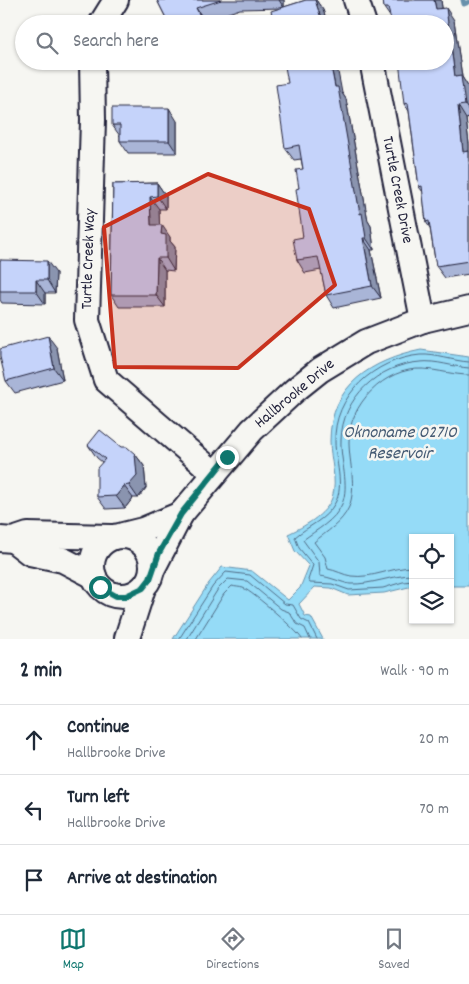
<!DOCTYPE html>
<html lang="en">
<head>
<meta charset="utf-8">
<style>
	body { margin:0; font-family:Dekko,sans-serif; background:#f2f2f3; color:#1f2937 }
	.controls { position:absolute; right:15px; bottom:15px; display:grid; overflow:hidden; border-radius:0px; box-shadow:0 1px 4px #0004 }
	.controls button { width:45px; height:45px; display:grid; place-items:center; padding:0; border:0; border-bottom:1px solid #e0e1e3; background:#fff; color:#1f2937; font:25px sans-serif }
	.stop { position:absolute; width:15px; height:15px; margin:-11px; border:4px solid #0f766e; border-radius:50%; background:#fff }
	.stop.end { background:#0f766e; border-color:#fff; box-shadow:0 1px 5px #0008 }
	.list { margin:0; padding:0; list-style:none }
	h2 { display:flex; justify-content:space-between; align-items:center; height:65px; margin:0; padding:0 20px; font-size:21px }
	h2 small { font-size:16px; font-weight:400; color:#747a83 }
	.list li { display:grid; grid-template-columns:32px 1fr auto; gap:15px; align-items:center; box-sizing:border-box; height:70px; padding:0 20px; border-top:1px solid #e0e1e3 }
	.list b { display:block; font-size:19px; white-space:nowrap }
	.list p { margin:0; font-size:16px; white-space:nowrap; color:#747a83 }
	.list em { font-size:16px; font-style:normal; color:#747a83 }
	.icon { flex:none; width:28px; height:28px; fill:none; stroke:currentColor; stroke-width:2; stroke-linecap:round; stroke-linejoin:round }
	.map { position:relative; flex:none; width:469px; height:639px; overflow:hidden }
	.search { position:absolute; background:#fff; box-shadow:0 1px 4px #0004; left:15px; right:15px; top:15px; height:55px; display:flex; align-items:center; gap:12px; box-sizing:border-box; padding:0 18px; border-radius:28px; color:#747a83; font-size:19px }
	.sheet { height:275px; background:#fff }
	nav { display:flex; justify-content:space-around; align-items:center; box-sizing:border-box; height:70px; border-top:1px solid #e0e1e3; background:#fff; font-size:14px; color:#747a83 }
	nav a { display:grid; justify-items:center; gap:2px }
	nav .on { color:#0f766e }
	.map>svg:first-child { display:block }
</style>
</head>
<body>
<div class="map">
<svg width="469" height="639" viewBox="0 0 469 639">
	<rect width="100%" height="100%" fill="#f6f6f2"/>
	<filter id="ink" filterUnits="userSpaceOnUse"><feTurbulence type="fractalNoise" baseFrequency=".02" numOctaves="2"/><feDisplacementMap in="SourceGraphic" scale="10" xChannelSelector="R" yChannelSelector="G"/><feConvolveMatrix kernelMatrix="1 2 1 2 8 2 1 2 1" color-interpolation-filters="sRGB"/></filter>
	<g filter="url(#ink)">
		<path fill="#95dbf7" stroke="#6791ac" d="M421 350 469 357V586H450V538H413V586L384 593 348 595 331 588 315 587 299 604 305 616 311 617 323 639H173L209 583 222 567 252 571 288 600 300 588 309 566 295 551 288 534C303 527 326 515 332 498 338 480 330 460 330 441 330 385 372 360 421 350Z"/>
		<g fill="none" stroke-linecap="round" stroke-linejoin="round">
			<g stroke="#506c86" stroke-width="1">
				<path d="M413 567C392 567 372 579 351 576 344 575 335 570 328 569L325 557 314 542C326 532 342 523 349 507 357 486 349 463 349 442 348 405 385 367 423 369 439 370 454 375 469 375"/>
				<path d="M413 575C392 575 372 585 350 584 343 583 330 577 320 576L319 562 303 540C316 530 335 521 342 504 350 484 340 461 341 440 342 398 378 365 420 362 436 360 453 367 469 368"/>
				<path d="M413 581 403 582 383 588 349 590 332 584 310 583 308 580 313 565 299 548 295 537C308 526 326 520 335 503 345 486 335 460 335 442 333 396 375 359 420 355 436 354 453 361 469 362"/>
				<polyline points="179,639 213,586 226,572 250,575 285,604 293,605 301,619 309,623 317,639"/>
				<polyline points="187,639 218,589 228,579 247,581 281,609 289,612 297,624 305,628 310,639"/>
				<path d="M196 639 224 594 232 586C235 587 240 587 243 588 253 592 298 631 302 639"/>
			</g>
			<polyline stroke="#6791ac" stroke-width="5" points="463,0 464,4 469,2"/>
			<g stroke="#22223b" stroke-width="28">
				<g id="minor">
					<polyline points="356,0 364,24"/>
					<polyline points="101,24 116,0"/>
					<polyline points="92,61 93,120 87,320 106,380 214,473"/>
					<polyline points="372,61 423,320"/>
					<polyline points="123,535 143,530 181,514"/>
					<circle cx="122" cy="566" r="30"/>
					<polyline points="0,539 13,540 28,535 111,537"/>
					<polyline points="13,540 30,553 63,560 94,576"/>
					<polyline points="153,568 181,514 252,430 295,390 320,370 366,342 423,320 469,309"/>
					<polyline points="127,638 143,588"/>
				</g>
			</g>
			<use href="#minor" stroke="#f6f6f2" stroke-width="24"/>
		</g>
		<g fill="#a9b5d7" stroke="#22223b">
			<polygon points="157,0 284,0 284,7 306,0 316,0 323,10 328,24 274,24 282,8 240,9 205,21 206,24 169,24"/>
			<polygon points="383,0 441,0 442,8 454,20 462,77 469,88 469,118 466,119 469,144 469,274 445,278 436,266 430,228 426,222 423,192 419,187 409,111 404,104 445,61 391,18 384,8"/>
			<polygon points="288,83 342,93 346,99 368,221 371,226 374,250 371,250 381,298 334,308 326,295 321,270 305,273 297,260 303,237 299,188 303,169 301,159 294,160 285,148"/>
			<polygon points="177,121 177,153 128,153 120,141 120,136 112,125"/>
			<polygon points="157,183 166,196 166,209 159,209 159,225 170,237 170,241 175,247 174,271 165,270 165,307 119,307 111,295 113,184"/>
			<polygon points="0,260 56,273 55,293 45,293 45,304 2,303 0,300"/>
			<polygon points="57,348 63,380 15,393 6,381"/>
			<polygon points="88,445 121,447 135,454 144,466 146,488 138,498 133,498 125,508 106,509 97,497 102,462 97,458"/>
		</g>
		<g fill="#8a94af" stroke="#22223b">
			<polygon points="279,0 284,0 284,8"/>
			<polygon points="315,0 316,0 323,10 328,24 323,24"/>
			<polygon points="434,0 441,0 444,22 436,9"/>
			<polygon points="196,8 205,21 206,24 205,24 201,18"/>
			<polygon points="446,8 454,20 462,77 469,88 469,111 465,105 455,77"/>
			<polygon points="330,61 336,61 342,93 346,99 368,221 371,226 374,250 366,238 360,214"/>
			<polygon points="458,106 466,119 469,144 469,161 463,152"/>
			<polygon points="169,108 177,121 177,153 169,141"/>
			<polygon points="157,183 166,196 166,209 157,196"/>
			<polygon points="150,197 159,209 160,237 151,225"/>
			<polygon points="162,225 170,237 170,241 175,247 174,271 166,258 161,234"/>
			<polygon points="363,238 371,250 381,298 372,286"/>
			<polygon points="157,258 165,270 165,307 156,295"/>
			<polygon points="47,261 56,273 55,293 47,280"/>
			<polygon points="36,280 45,293 45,304 36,291"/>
			<polygon points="48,336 57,348 63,380 54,368"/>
			<polygon points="135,454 144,466 146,488 138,498 129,485"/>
			<polygon points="124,486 133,498 125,508 116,496"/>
		</g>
		<g fill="#c5d3fa" stroke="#22223b">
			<polygon points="157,0 221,0 196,8 201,18 191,24 169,24"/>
			<polygon points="306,0 315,0 323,24 274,24 271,11"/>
			<polygon points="383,0 434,0 436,9 446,8 455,77 461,76 465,105 458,106 463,152 469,151 469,261 436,266 429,221 426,222 422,186 419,187 408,103 404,104 399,61 445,61 445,24 392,24 388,8 384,8"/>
			<polygon points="284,61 330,61 335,87 338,87 360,214 362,213 366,238 363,238 372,286 326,295 318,257 297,260 293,239 303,237 296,189 299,188 296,170 303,169 299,145 285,148 276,85 288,83"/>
			<polygon points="112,108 169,108 169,141 120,141 120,125 112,125"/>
			<polygon points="157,183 157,196 150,197 151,225 162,225 161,234 166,235 166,258 157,258 156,295 111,295 113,184"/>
			<polygon points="0,260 47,261 47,280 36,280 36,291 0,291"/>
			<polygon points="48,336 54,368 6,381 0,357 0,349"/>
			<polygon points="100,430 121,447 127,447 135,454 137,476 129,485 124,486 116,496 97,497 97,468 105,459 88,445"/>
		</g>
	</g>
	<g fill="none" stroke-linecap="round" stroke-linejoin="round" filter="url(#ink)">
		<polyline stroke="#0f766e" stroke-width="6" points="100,587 116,596 126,596 143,588 150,579 159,553 181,514 227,457"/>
	</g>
	<path fill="#c8321e" fill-opacity="0.2" stroke="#c8321e" stroke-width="4" stroke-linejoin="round" d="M208 174 309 209 335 285 238 368 115 367 104 227Z"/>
	<g text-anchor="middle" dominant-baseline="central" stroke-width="5" stroke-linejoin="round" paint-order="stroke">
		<g font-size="16" fill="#22223b" stroke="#f6f6f2">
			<text transform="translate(397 190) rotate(79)">Turtle Creek Drive</text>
			<text transform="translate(89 259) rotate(-88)">Turtle Creek Way</text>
			<text transform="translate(295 394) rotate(-40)">Hallbrooke Drive</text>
		</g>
		<g font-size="18" font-style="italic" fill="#445a73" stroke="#f6f6f2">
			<text x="400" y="433">Oknoname 02710<tspan x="400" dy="21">Reservoir</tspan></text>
		</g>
	</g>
</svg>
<div class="controls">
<button><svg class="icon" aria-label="locate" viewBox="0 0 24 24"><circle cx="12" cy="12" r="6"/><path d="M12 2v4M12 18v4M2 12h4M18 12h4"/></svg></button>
<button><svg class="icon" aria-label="layers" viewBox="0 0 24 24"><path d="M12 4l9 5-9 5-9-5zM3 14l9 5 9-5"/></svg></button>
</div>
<div class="stop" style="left:100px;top:587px"></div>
<div class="stop end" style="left:227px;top:457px"></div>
<div class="search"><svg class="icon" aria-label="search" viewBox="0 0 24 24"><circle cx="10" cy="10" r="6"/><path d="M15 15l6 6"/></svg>Search here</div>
</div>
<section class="sheet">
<h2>2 min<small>Walk · 90 m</small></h2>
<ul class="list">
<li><svg class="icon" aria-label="ahead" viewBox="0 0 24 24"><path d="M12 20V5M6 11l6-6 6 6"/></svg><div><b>Continue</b><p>Hallbrooke Drive</p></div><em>20 m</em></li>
<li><svg class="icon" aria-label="left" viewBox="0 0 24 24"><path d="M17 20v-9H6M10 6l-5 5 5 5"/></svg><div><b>Turn left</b><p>Hallbrooke Drive</p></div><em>70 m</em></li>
<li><svg class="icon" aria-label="arrive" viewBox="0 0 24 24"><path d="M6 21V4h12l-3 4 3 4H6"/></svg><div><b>Arrive at destination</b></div></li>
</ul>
</section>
<nav>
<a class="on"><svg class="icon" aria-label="map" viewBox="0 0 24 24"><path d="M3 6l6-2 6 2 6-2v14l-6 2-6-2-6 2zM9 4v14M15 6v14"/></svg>Map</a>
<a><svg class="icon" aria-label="directions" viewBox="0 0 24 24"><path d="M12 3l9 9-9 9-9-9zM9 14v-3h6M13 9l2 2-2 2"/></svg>Directions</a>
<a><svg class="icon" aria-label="saved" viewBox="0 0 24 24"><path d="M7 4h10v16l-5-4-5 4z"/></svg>Saved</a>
</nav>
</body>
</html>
